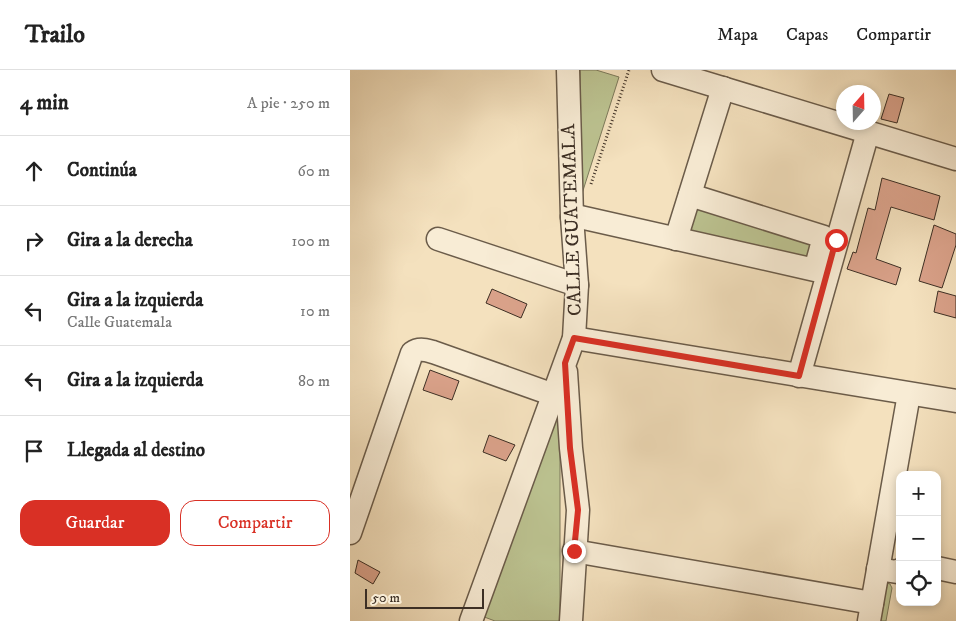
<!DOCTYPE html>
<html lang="es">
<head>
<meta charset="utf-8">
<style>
	body { margin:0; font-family:"IM FELL DW Pica",serif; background:#f2f2f2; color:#222 }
	.controls { position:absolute; right:15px; bottom:15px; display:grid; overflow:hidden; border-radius:10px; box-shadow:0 2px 8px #0003 }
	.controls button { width:45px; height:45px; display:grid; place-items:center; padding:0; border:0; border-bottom:1px solid #e0e0e0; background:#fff; color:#222; font:25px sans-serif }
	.compass { position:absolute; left:486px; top:15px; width:45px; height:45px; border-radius:50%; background:#fff; box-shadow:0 2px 8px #0003; rotate:20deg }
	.scale { position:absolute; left:15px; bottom:12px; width:119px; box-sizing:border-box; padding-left:5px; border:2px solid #3d2f24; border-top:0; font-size:14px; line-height:18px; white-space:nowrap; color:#3d2f24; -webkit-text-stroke:4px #f8ecd5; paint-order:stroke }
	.stop { position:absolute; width:15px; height:15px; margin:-11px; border:4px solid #d93025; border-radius:50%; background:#fff }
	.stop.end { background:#d93025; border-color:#fff; box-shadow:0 1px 5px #0008 }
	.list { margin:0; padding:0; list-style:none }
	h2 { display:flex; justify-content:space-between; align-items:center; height:65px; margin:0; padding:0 20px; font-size:21px }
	h2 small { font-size:16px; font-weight:400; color:#767676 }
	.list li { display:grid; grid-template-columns:32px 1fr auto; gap:15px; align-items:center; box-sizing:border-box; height:70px; padding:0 20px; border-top:1px solid #e0e0e0 }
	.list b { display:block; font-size:19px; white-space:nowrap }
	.list p { margin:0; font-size:16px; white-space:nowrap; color:#767676 }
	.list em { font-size:16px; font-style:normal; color:#767676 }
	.actions { display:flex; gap:10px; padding:15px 20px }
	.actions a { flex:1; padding:11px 0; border:1px solid #d93025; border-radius:15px; text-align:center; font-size:18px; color:#d93025 }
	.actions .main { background:#d93025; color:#fff }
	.icon { flex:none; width:28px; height:28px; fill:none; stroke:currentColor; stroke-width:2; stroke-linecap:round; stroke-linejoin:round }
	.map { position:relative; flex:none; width:606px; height:551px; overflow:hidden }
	header { display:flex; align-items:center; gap:30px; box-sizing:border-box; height:70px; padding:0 25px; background:#fff; border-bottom:1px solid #e0e0e0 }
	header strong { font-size:24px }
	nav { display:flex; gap:28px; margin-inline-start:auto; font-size:18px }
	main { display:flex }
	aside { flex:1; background:#fff }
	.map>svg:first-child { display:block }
</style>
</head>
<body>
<header>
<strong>Trailo</strong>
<nav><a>Mapa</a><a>Capas</a><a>Compartir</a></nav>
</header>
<main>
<aside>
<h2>4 min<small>A pie · 250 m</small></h2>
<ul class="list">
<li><svg class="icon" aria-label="ahead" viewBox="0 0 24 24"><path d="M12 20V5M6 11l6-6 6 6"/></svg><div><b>Continúa</b></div><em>60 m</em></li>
<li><svg class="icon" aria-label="right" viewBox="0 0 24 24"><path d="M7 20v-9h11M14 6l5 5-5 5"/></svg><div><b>Gira a la derecha</b></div><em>100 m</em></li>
<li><svg class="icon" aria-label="left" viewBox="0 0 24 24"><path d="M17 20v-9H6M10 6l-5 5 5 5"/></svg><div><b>Gira a la izquierda</b><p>Calle Guatemala</p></div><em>10 m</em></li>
<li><svg class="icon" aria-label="left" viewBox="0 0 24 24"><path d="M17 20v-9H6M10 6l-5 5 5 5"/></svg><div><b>Gira a la izquierda</b></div><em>80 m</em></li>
<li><svg class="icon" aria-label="arrive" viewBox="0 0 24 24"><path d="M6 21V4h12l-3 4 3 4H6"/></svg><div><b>Llegada al destino</b></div></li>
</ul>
<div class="actions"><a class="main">Guardar</a><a>Compartir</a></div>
</aside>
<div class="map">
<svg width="606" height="551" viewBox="0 0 606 551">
	<rect width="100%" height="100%" fill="#f4e1be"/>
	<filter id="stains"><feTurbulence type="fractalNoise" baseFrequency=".004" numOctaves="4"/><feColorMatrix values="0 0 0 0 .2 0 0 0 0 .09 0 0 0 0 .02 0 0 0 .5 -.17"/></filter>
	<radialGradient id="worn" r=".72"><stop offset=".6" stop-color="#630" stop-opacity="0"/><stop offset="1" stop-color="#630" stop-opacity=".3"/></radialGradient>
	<g fill="#bcc391" stroke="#7c795a">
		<polygon points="230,0 246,0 269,7 230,130"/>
		<polygon points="352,137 467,173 462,194 337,162 343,143"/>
		<polygon points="210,326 210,551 145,551 129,545"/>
		<polygon points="535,512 540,514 542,518 536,551 525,551"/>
	</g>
	<g fill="#d9a189" stroke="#3d2f24">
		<polygon points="539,24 554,28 547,53 531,49"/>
		<polygon points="532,108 590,126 584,150 541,137 526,189 551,198 546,215 497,199 503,182 506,183 518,138 525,140"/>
		<polygon points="584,155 606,164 606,175 592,218 569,211"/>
		<polygon points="142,219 177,234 171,248 136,233"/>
		<polygon points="588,221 606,226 606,248 584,242"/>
		<polygon points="80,300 109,311 102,330 73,320"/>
		<polygon points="139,365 165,375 156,391 133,382"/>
		<polygon points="8,490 30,502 23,514 5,503"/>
	</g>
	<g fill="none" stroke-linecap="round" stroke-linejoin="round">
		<g stroke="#6b5c4a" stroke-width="25">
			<g id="minor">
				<polyline points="313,0 606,89"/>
				<polyline points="222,147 230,147 465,200 474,167 340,125"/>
				<polyline points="88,169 227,215"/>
				<polyline points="326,169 373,18"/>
				<polyline points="224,268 606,331"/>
				<polyline points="216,302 221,378 228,440 221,551"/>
				<polyline points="449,306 518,62"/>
				<path d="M0 463 62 283C69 278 75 280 83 282L204 325"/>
				<polyline points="224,481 522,533"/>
				<polyline points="587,498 606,502"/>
				<polyline points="528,499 547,502 550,500"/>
				<polyline points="121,551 224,268 227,215 222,147 218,0"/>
				<polyline points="519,551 559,324"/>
			</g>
		</g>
		<polyline stroke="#3d2f24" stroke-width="3" stroke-dasharray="1 2.5" stroke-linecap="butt" points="241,114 279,0"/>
		<use href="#minor" stroke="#f8ecd5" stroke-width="22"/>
	</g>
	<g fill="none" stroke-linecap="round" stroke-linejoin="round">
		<polyline stroke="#d93025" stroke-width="6" points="224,481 228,440 220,378 215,293 224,268 449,306 486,170"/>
	</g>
	<g text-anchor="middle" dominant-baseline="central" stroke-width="4" stroke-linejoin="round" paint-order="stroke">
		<g font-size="19" fill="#3d2f24" stroke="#f8ecd5">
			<text transform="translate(222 150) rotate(-92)">CALLE GUATEMALA</text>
		</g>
	</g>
	<rect width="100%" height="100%" filter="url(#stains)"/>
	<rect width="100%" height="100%" fill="url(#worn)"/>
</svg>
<div class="controls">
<button>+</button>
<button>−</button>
<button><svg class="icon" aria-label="locate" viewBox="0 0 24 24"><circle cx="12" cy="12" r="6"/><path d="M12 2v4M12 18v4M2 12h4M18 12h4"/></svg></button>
</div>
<svg class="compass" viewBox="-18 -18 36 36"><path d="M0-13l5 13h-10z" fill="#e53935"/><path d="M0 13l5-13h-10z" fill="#767676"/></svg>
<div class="scale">50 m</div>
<div class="stop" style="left:486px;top:170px"></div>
<div class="stop end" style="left:224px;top:481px"></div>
</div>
</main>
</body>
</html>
